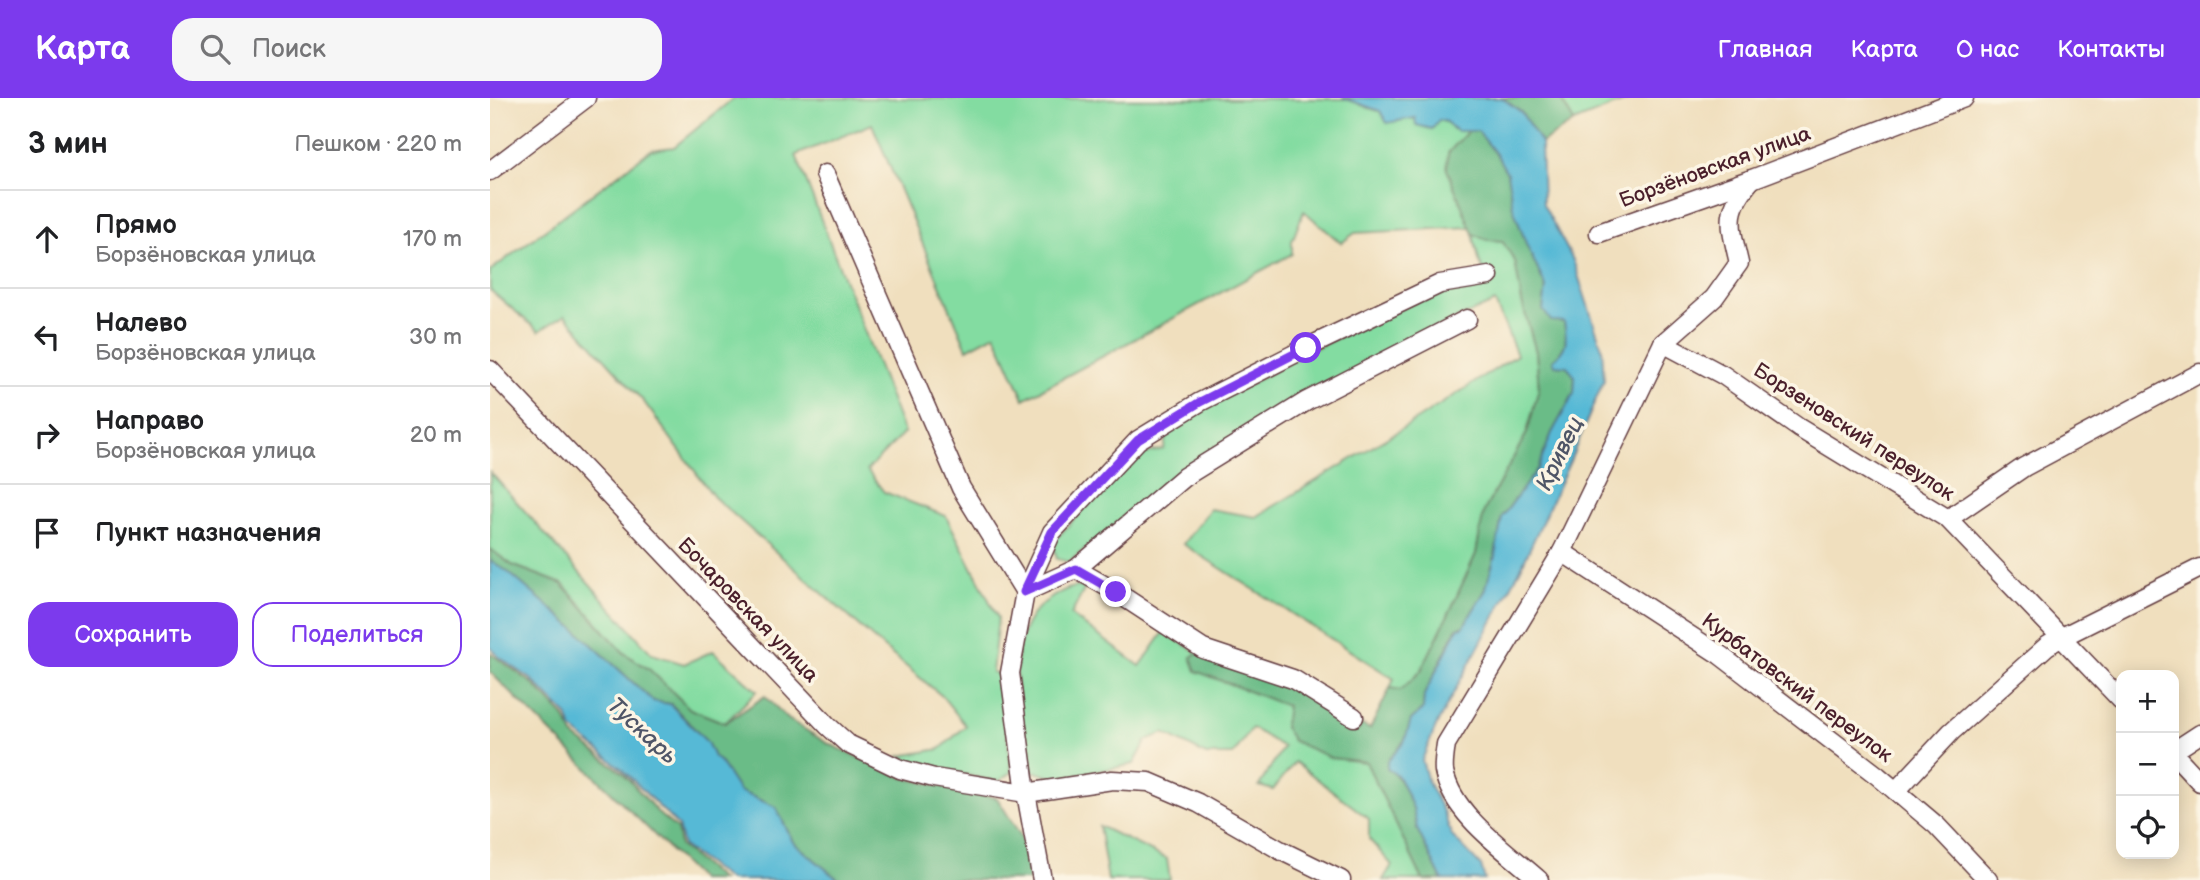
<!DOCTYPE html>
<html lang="ru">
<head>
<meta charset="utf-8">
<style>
	body { margin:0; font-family:"Balsamiq Sans",sans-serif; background:#f6f6f6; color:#202124 }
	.controls { position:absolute; right:21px; bottom:21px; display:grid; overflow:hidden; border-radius:14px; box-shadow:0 4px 18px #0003 }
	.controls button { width:63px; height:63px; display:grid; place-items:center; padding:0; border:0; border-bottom:2px solid #e0e0e0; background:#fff; color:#202124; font:35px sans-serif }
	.stop { position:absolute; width:21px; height:21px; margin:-16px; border:5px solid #7c3aed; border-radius:50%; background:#fff }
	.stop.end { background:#7c3aed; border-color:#fff; box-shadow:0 2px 7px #0008 }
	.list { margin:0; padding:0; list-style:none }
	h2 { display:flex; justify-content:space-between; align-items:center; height:91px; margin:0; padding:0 28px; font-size:30px }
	h2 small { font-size:23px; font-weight:400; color:#757577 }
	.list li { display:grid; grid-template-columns:46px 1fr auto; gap:21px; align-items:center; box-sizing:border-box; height:98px; padding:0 28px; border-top:2px solid #e0e0e0 }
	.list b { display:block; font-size:26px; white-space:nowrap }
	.list p { margin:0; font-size:23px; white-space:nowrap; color:#757577 }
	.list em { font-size:23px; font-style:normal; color:#757577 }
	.actions { display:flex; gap:14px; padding:21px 28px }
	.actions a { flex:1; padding:16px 0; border:2px solid #7c3aed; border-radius:21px; text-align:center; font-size:24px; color:#7c3aed }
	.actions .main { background:#7c3aed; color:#fff }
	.icon { flex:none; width:38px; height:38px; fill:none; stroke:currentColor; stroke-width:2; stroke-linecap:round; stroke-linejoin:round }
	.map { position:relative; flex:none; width:1710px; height:782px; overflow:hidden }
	header { display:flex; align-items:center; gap:42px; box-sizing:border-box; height:98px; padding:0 35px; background:#7c3aed; color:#fff }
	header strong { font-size:33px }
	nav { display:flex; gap:38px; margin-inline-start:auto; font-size:24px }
	.search { width:490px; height:63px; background:#f6f6f6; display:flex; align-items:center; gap:18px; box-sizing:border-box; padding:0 24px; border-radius:21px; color:#757577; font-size:26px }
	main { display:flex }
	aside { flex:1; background:#fff }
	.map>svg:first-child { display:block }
</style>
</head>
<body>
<header>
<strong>Карта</strong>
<div class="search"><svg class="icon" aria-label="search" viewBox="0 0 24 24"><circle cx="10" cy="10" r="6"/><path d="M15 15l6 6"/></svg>Поиск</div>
<nav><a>Главная</a><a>Карта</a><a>О нас</a><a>Контакты</a></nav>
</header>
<main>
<aside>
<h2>3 мин<small>Пешком · 220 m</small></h2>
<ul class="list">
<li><svg class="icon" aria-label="ahead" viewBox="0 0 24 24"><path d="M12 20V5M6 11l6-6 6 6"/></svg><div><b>Прямо</b><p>Борзёновская улица</p></div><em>170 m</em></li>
<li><svg class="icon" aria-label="left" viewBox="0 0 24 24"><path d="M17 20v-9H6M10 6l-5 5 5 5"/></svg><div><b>Налево</b><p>Борзёновская улица</p></div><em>30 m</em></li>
<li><svg class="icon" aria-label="right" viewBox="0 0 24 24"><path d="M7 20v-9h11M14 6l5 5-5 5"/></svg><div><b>Направо</b><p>Борзёновская улица</p></div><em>20 m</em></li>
<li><svg class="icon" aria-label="arrive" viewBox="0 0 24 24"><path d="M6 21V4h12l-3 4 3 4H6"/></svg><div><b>Пункт назначения</b></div></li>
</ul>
<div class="actions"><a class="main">Сохранить</a><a>Поделиться</a></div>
</aside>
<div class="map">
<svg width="1710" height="782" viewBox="0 0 1710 782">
	<rect width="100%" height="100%" fill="#fcf5e5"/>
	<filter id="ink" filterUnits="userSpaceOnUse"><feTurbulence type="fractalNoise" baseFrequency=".0143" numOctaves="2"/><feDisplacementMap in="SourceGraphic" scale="14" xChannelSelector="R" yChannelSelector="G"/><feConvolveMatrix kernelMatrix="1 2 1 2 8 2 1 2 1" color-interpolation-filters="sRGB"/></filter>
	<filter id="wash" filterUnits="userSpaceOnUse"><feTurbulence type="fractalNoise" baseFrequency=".00686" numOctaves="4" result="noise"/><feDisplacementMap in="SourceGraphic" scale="28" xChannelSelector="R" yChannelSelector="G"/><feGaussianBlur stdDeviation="1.57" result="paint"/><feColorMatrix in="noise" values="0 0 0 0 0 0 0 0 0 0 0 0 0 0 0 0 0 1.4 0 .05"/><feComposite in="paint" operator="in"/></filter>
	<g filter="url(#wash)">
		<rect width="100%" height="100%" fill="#f0dfbe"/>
		<g fill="#83dca1" stroke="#667e66" stroke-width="2">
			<path d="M244 0 861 1C878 14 905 16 925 19L927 27 942 31 949 22 956 24 966 33 979 32 959 55 957 71 981 129 865 135 851 145 814 113 802 143V156L534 301 505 236 477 251 382 26 306 57 414 335 377 372 394 394 456 418 508 520 502 574 509 576 522 674 508 684 425 666 410 658 450 651 476 628 452 598 393 549 224 399 154 304 75 217 49 233 0 192V173L161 52 184 49Z"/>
			<polygon points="1070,0 1143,0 1084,24"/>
			<polygon points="983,136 998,142 1012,142 1025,163 1032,204 1046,254 1049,290 1037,335 994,413 986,456 962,509 931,573 911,592 900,590 904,581 693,446 720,411 766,419 920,326 1027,257 1005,204 967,221 690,376 579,464 567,461 562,445 642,359 674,351 677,332 823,251 951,192 998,185 989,162"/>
			<polygon points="0,374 162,556 194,566 223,553 267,593 235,625 200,611 160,572 134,555 73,486 22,467 0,451"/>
			<path d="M596 488 581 517 650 568 674 534 708 555 707 573 798 608 841 660 876 663 933 782H893L902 767 879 741V721L805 664 783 692 769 688 793 649 762 630 743 657H716L674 635 657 642 644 666 568 681 539 672C531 620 506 533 561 500 575 491 579 489 596 488Z"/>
			<polygon points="609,728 677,761 680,782 618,782"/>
		</g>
		<g fill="#6abc87" stroke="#5a6e59" stroke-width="2">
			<polygon points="1012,0 1070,0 1084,24 1051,45 1031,14"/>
			<path d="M979 32 988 33 1006 56 1017 75 1023 109 1037 148 1056 189 1053 212 1074 224C1077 242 1078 249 1063 262L1066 267 1077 268 1085 279 1084 295 1062 335 1048 370 1012 419 1005 458 995 493 973 529 967 530 934 597 933 611 921 622 915 642 897 664 913 688 923 710 927 731 952 782H933L876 664 841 660 803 643 794 629 797 608 706 573 701 559 708 555 808 591 847 615 880 631 900 590 911 592 931 573 962 509 986 456 994 413 1037 335 1049 290 1046 254 1032 204 1025 163 1012 143 998 142 983 136 957 71 958 55Z"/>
			<polygon points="0,451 22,467 72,486 134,555 160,572 200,611 235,625 275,598 298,621 337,645 414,680 507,700 531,738 539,782 349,782 303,744 286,709 249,693 230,664 224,659 217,644 181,606 163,603 84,530 18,474 0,462"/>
			<polygon points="0,555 42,585 74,618 83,637 134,676 170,717 187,731 190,748 231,782 210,782 0,574"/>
		</g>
		<g fill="#57b9d6" stroke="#506c80" stroke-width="2">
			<path d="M853 0H1012L1031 14 1051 45 1053 106 1083 162 1112 250 1114 282 1080 363 1030 472 948 624 932 662 938 684 953 713 962 738 991 768 995 782H952L927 731 923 710 913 688 907 677 897 671V664L914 644 921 622 933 611 934 597 968 530 973 529 995 493 1005 458 1012 419 1048 370 1062 335 1084 295 1085 279 1077 268 1065 267 1063 262C1078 250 1077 242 1074 224L1061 223 1053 212 1056 189 1037 148 1023 109 1017 75 1006 56 988 33H966L956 24 949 22 942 31 926 27 925 20 897 25 890 13Z"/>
			<polygon points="0,462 18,474 84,530 163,603 180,606 217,644 224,659 230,664 249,693 286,709 303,744 349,782 239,782 193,748 188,728 133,672 82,631 77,617 41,581 9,559 0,549"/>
		</g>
	</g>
	<g filter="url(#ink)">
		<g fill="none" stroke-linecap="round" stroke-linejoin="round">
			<g stroke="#633c41" stroke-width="21">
				<g id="minor">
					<polyline points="0,73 96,0"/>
					<polyline points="335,76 471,390 535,494 520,575 536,695 552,782"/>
					<polyline points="1109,135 1262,81 1474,0"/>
					<polyline points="1173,245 1233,277 1309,330 1458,421 1631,602"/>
					<polyline points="0,272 338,628 358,646 381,657 410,671 444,680 536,695 622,682 659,684 708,705 790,752 851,782"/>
					<polyline points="1458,421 1534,369 1710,275"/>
					<polyline points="1072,454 1230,557 1388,678 1446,727 1498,782"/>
					<polyline points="586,471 626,494 713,551 803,581 864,619"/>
					<polyline points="535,494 562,434 648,342 710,304 816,250 950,186 999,178"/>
					<polyline points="535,494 586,471 694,379 817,303 977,221"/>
					<polyline points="1684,653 1710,636"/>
					<polyline points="1684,656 1710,684"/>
					<polyline points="1406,693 1461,634 1557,548 1570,540 1710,470"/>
					<path d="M1049 782C1018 754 962 717 954 673 953 665 955 654 956 646L1072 454 1173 245 1224 200 1249 165C1240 126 1234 113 1262 81"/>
				</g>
			</g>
			<use href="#minor" stroke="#fff" stroke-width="18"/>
		</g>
	</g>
	<g fill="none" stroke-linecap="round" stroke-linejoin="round" filter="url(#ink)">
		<polyline stroke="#7c3aed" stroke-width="9" points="626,494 586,471 534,494 562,434 648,342 710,304 816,250"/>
	</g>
	<g text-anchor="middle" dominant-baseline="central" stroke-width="7" stroke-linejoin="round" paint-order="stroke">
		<g font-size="21" fill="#4a1f2b" stroke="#fcf5e5">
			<text transform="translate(1225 69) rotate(-20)">Борзёновская улица</text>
			<text transform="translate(1364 334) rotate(33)">Борзеновский переулок</text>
			<text transform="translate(258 512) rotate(46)">Бочаровская улица</text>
			<text transform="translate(1307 590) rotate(37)">Курбатовский переулок</text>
		</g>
		<g font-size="23" font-style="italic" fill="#4f5567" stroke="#fcf5e5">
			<text transform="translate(1070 356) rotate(-64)">Кривец</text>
			<text transform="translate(152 633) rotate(43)">Тускарь</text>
		</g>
	</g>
</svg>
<div class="controls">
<button>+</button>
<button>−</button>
<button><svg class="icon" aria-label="locate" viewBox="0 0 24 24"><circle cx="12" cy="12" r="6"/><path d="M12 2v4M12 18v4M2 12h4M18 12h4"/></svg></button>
</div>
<div class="stop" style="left:816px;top:250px"></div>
<div class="stop end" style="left:626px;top:494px"></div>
</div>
</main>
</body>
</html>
